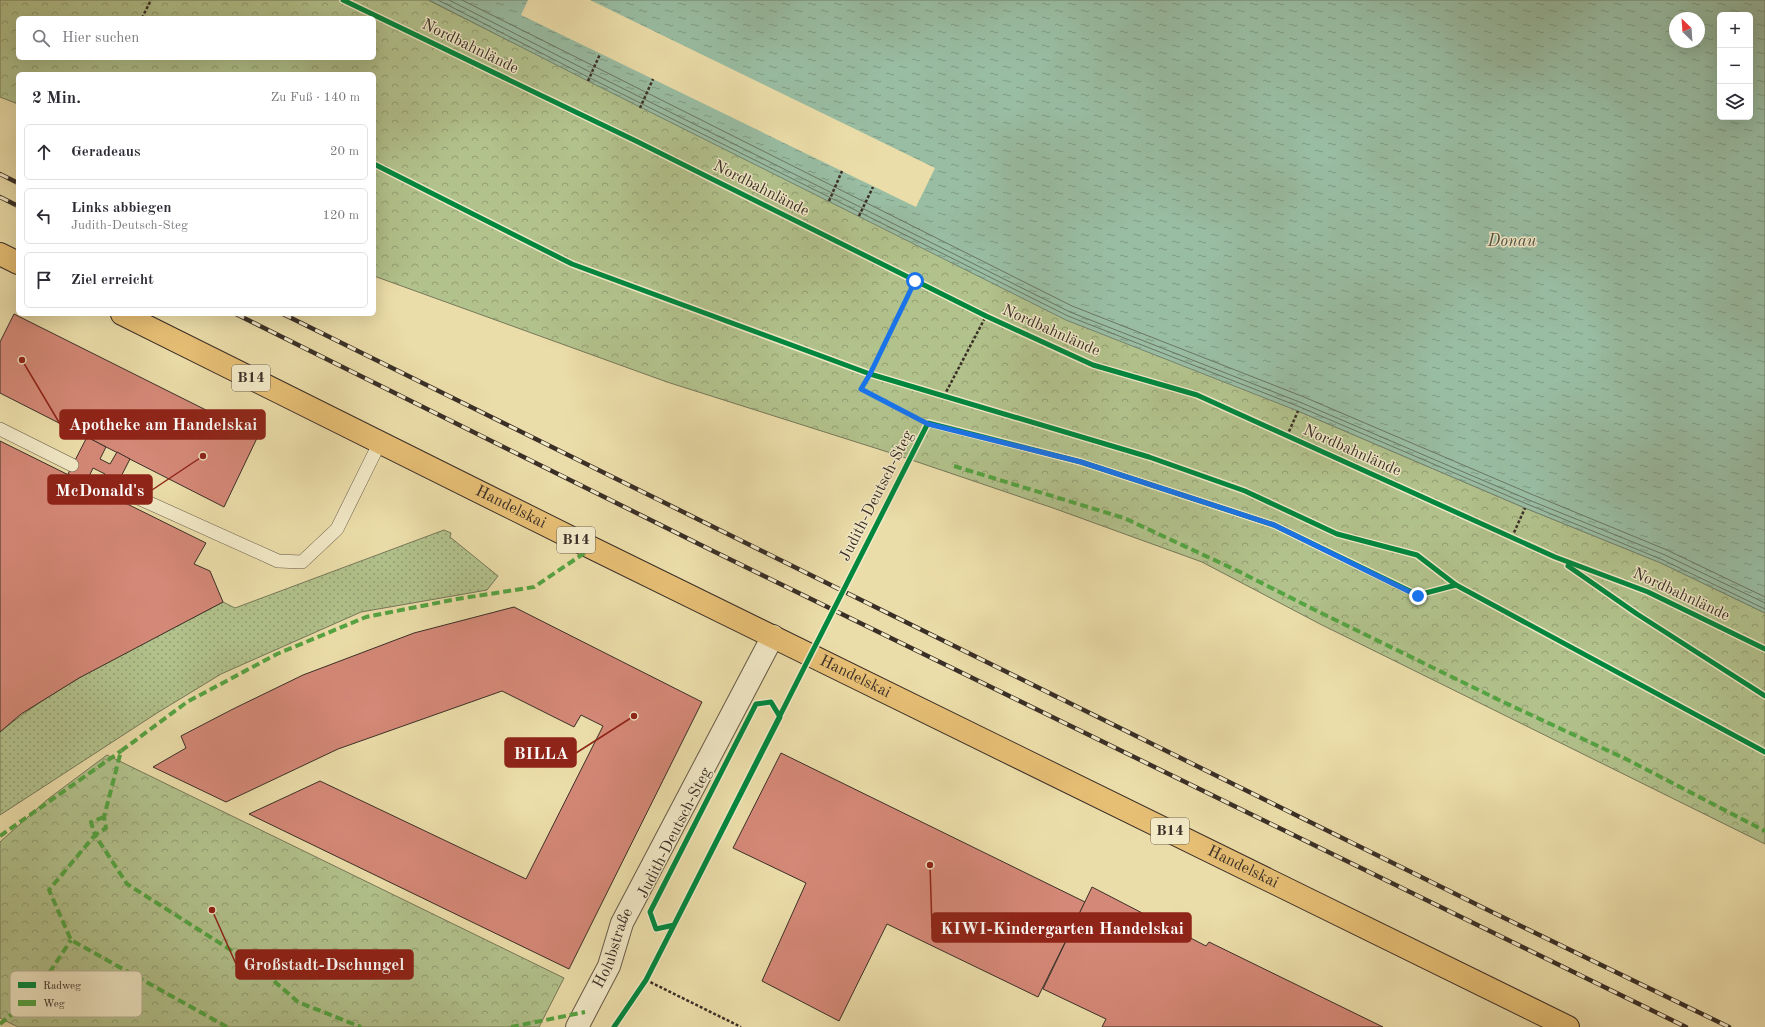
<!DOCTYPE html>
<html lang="de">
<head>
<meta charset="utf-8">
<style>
	body { margin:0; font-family:"Old Standard TT",serif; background:#f7f7f7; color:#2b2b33 }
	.controls { position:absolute; right:12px; top:12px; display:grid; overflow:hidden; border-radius:6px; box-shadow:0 4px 16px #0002 }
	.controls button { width:36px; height:36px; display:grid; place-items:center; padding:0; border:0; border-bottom:1px solid #e1e1e2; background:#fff; color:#2b2b33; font:20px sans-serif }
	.compass { position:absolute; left:1669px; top:12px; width:36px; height:36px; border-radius:50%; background:#fff; box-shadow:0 4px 16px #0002; rotate:335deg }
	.stop { position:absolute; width:12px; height:12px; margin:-9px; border:3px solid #1a73e8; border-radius:50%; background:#fff }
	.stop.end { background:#1a73e8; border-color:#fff; box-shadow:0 1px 4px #0008 }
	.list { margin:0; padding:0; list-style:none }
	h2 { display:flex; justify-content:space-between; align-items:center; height:52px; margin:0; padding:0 16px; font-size:17px }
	h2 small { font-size:13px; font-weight:400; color:#7c7c81 }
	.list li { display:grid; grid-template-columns:26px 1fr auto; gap:12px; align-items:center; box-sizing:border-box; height:56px; margin:0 8px 8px; padding:0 8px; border:1px solid #e1e1e2; border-radius:6px }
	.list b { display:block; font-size:15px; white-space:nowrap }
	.list p { margin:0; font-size:13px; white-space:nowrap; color:#7c7c81 }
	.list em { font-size:13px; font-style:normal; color:#7c7c81 }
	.icon { flex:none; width:22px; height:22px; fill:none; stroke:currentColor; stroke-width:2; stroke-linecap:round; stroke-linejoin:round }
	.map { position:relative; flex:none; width:1765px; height:1027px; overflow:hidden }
	.search { position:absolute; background:#fff; box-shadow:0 4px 16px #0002; left:16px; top:16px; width:360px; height:44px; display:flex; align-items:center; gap:10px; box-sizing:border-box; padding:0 14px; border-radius:6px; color:#7c7c81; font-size:15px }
	.panel { position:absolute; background:#fff; box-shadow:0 4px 16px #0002; left:16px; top:72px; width:360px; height:244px; border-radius:6px }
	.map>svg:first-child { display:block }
</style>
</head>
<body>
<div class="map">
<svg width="1765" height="1027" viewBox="0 0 1765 1027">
	<defs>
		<pattern id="grass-dots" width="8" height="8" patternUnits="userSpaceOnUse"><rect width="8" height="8" fill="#b2c28c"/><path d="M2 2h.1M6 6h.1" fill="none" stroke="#929e72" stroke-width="1.8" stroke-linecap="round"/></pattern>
		<pattern id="forest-crowns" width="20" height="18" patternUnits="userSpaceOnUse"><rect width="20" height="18" fill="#b2c28c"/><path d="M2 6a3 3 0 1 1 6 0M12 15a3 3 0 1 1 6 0" fill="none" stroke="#929e72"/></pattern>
		<pattern id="water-ripples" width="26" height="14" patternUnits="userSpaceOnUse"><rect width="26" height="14" fill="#99bda3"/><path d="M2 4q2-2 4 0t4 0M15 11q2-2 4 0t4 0" fill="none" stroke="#7e9a85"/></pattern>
	</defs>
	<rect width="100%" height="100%" fill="#ebdda9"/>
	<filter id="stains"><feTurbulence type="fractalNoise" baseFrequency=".005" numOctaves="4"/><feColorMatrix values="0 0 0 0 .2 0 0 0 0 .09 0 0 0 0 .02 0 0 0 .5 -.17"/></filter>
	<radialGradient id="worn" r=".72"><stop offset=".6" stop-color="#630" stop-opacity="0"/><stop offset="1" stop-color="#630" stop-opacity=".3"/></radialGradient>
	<path fill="url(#grass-dots)" stroke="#76785a" d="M444 530 451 533 450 537 498 576 487 590 361 612 221 674 157 713 0 815V732C64 679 150 641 223 602L235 608Z"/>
	<g fill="url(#forest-crowns)" stroke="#76785a" fill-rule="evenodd">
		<path d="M0 0H428L859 216 1298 411 1525 508 1661 563 1765 613V844L1320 624 1202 562 1053 508 894 454 667 382 374 276V74H18V104L0 97ZM18 18H374V58H18Z"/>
		<polygon points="107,755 564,978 539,1027 18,1027 0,1018 0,842 48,799"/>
	</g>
	<path fill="url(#water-ripples)" stroke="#738471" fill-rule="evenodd" d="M429 0H1765V613L1661 563 1525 508 1298 411 1066 320 588 81ZM1720 15H1750V117H1720ZM1675 18H1699V42H1675Z"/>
	<polygon fill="#ebdda9" points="528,0 590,0 935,168 916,207 521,15"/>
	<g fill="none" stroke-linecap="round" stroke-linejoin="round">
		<g stroke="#6a7665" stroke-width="1">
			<polyline points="438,0 590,78 1068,316 1300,407 1527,504 1663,560 1765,609"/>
			<polyline points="449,0 592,73 1070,312 1302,403 1529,500 1665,555 1765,603"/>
			<polyline points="462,0 1072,306 1304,397 1531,494 1667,550 1765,597"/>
		</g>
	</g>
	<g fill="#d48877" stroke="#3a2f27">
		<polygon points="14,314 258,436 224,507 0,393 0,342"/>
		<polygon points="87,437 106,447 100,459 110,464 117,452 130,459 111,496 97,489 105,474 93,468 86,483 68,474"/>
		<polygon points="0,441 206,543 194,564 210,571 223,602 79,678 21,714 0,732"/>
		<polygon points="514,607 702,702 569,969 249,814 320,781 526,879 603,726 581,715 574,727 502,691 338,749 226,802 153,767 186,748 181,736 233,709 303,675 414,633"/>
		<polygon points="781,753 1085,902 1038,997 887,924 839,1021 762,981 806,883 733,848"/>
		<polygon points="1092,887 1206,946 1209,942 1383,1027 1102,1027 1106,1019 1043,989"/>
	</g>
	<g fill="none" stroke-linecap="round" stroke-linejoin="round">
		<g stroke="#665a48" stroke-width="14">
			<g id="lane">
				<polyline points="0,429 72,465"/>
				<polyline points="116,488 278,561 302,562 337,529 380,442"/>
			</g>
		</g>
		<g stroke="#665a48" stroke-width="24">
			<g id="street">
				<path id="s1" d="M577 1027 609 966 622 923 773 636"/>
			</g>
		</g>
		<g stroke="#3a2f27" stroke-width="24">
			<g id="primary">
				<polyline points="0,254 18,263"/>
				<path id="s2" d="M122 314 592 548 1568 1027"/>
			</g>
		</g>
		<g stroke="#3a2f27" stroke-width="2.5" stroke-dasharray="3 2" stroke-linecap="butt">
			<polyline points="142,18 151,0"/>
			<polyline points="588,81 600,54"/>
			<polyline points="640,108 653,79"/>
			<polyline points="829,201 842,171"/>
			<polyline points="859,216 873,187"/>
			<polyline points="915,281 870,374 861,389 928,423"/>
			<polyline points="944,396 986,316"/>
			<polyline points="1287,436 1298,411"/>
			<polyline points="1512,537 1525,508"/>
			<polyline points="646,980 741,1027"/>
		</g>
		<use href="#lane" stroke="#f2e9c7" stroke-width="13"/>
		<use href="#street" stroke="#f2e9c7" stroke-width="22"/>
		<use href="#primary" stroke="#e6be74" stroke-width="22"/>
		<g stroke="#3a2f27" stroke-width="4.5">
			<g id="rail">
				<polyline points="0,174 18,183"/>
				<polyline points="0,197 18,206"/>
				<polyline points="236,314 713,551 1686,1027"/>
				<polyline points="283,314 1494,913 1729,1027"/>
			</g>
		</g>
		<use href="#rail" stroke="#f2e9c7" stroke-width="3" stroke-dasharray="9" stroke-linecap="butt"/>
		<g stroke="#54a442" stroke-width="4" stroke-dasharray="8 4" stroke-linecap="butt">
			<polyline points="954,466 1124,518 1238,571 1313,609 1499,700 1628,760 1765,831"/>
			<polyline points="104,817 91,822 95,835 106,828 104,817 121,751 187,702 277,654 366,617 457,599 534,587 592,548"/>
			<polyline points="0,836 121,751"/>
			<polyline points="0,1024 34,996 71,940"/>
			<polyline points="227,1027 71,940 49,890 95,835 127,884 259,968 298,1002 361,1027"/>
			<polyline points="511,1027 585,1012"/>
		</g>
		<g stroke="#f2e9c7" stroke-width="8">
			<g id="cycleway">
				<polyline points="343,0 636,141 986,316 1093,365 1197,395 1555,557 1648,592 1765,649"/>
				<polyline points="374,164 572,264 870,374 1149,457 1245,491 1337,534 1417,555 1456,585 1765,752"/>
				<polyline points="1568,566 1637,614 1765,696"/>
				<polyline points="614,1027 646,980 780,717 771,702 756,704 650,912 656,929 674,925 928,423 1081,462 1274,525 1418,595 1456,585"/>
			</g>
		</g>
		<use href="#cycleway" stroke="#00873e" stroke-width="5"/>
	</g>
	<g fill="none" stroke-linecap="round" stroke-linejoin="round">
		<polyline stroke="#1a73e8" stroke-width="5" points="915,281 870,374 861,389 928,424 1081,462 1274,525 1418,596"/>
	</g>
	<g text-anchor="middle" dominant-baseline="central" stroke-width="3" stroke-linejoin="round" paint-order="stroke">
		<g fill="#f2e9c7" stroke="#716757" stroke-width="1">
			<rect x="232" y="365" width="38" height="26" rx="3"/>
			<rect x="557" y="527" width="38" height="26" rx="3"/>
			<rect x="1151" y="818" width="38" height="26" rx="3"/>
		</g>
		<g font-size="15" font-weight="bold" fill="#3a2f27">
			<text x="251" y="378">B14</text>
			<text x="576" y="540">B14</text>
			<text x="1170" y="831">B14</text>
		</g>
		<g font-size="16" fill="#3a2f27" stroke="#f2e9c7">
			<text transform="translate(470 47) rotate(26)">Nordbahnlände</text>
			<text transform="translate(761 189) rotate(27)">Nordbahnlände</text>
			<text transform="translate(1051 331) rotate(24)">Nordbahnlände</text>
			<text transform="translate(1352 451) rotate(24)">Nordbahnlände</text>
			<text transform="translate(877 496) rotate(-63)">Judith-Deutsch-Steg</text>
			<text stroke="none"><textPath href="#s2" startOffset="434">Handelskai</textPath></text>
			<text transform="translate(1681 595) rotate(25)">Nordbahnlände</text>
			<text stroke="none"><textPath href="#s2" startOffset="818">Handelskai</textPath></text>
			<text transform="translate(675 833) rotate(-63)">Judith-Deutsch-Steg</text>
			<text stroke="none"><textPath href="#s2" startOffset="1250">Handelskai</textPath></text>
			<text stroke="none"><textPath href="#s1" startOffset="87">Holubstraße</textPath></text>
		</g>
		<g font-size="17" font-style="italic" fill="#525246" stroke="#f2e9c7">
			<text x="1512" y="241">Donau</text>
		</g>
	</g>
	<rect x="10" y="971" width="132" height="46" rx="6" fill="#f2e9c7" stroke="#bbb197" stroke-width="1"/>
	<rect x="18" y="982" width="18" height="6" fill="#00873e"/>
	<rect x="18" y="1000" width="18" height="6" fill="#54a442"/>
	<g font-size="11" fill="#3a2f27">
		<text x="43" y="989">Radweg</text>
		<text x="43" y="1007">Weg</text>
	</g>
	<path fill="none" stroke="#8f2418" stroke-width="1.5" d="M22 360L60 424M203 456L152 490M634 716L576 753M930 865L932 928M212 910L236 964"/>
	<g fill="#8f2418" stroke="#f2e9c7" stroke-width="1.5">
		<circle cx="22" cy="360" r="4"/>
		<circle cx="203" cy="456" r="4"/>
		<circle cx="634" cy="716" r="4"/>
		<circle cx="930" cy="865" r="4"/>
		<circle cx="212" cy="910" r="4"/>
	</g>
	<g fill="#8f2418" stroke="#8f2418" stroke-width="1.5">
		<rect x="60" y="410" width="205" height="29" rx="4"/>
		<rect x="48" y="475" width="104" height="29" rx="4"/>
		<rect x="505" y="738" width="71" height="29" rx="4"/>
		<rect x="932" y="913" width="259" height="29" rx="4"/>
		<rect x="236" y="950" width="177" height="29" rx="4"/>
	</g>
	<g font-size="17" text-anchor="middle" font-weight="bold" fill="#fff">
		<text x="163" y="430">Apotheke am Handelskai</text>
		<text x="100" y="496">McDonald's</text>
		<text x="541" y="759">BILLA</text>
		<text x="1062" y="934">KIWI-Kindergarten Handelskai</text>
		<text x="324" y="970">Großstadt-Dschungel</text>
	</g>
	<rect width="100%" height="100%" filter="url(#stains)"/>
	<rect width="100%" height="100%" fill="url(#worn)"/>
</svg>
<div class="controls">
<button>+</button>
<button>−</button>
<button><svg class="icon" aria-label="layers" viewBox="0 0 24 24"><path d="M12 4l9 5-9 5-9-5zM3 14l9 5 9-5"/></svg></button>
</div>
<svg class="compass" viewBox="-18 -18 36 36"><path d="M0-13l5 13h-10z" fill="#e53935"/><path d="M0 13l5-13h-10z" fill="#7c7c81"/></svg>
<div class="stop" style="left:915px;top:281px"></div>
<div class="stop end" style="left:1418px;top:596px"></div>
<div class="search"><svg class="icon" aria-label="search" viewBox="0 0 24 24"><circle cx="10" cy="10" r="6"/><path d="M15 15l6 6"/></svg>Hier suchen</div>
<section class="panel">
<h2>2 Min.<small>Zu Fuß · 140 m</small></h2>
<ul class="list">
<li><svg class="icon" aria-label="ahead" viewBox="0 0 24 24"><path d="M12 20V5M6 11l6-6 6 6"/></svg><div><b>Geradeaus</b></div><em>20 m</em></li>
<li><svg class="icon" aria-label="left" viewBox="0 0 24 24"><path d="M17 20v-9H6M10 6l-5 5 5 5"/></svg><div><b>Links abbiegen</b><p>Judith-Deutsch-Steg</p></div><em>120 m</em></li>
<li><svg class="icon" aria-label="arrive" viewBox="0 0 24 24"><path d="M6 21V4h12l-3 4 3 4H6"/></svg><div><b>Ziel erreicht</b></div></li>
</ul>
</section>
</div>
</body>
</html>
